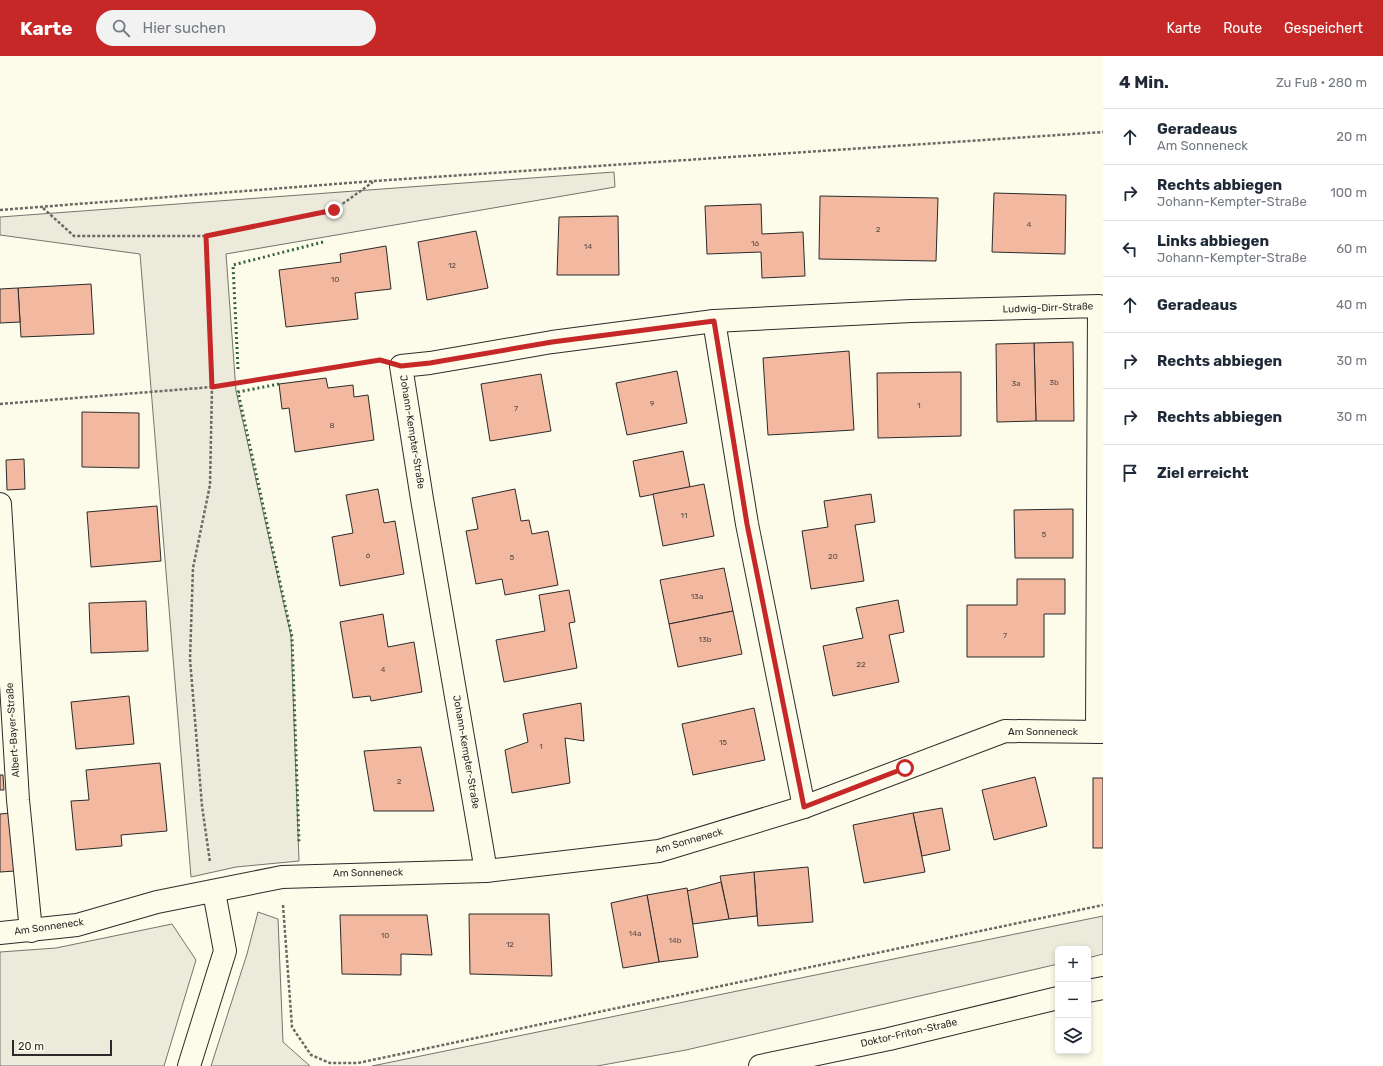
<!DOCTYPE html>
<html lang="de">
<head>
<meta charset="utf-8">
<style>
	body { margin:0; font-family:Rubik,sans-serif; background:#f2f2f3; color:#1f2937 }
	.controls { position:absolute; right:12px; bottom:12px; display:grid; overflow:hidden; border-radius:6px; box-shadow:0 2px 6px #0003 }
	.controls button { width:36px; height:36px; display:grid; place-items:center; padding:0; border:0; border-bottom:1px solid #e0e1e3; background:#fff; color:#1f2937; font:20px sans-serif }
	.scale { position:absolute; left:12px; bottom:10px; width:100px; box-sizing:border-box; padding-left:4px; border:2px solid #2b2b2b; border-top:0; font-size:11px; line-height:14px; white-space:nowrap; color:#2b2b2b; -webkit-text-stroke:3px #fdfbea; paint-order:stroke }
	.stop { position:absolute; width:12px; height:12px; margin:-9px; border:3px solid #c62828; border-radius:50%; background:#fff }
	.stop.end { background:#c62828; border-color:#fff; box-shadow:0 1px 4px #0008 }
	.list { margin:0; padding:0; list-style:none }
	h2 { display:flex; justify-content:space-between; align-items:center; height:52px; margin:0; padding:0 16px; font-size:17px }
	h2 small { font-size:13px; font-weight:400; color:#747a83 }
	.list li { display:grid; grid-template-columns:26px 1fr auto; gap:12px; align-items:center; box-sizing:border-box; height:56px; padding:0 16px; border-top:1px solid #e0e1e3 }
	.list b { display:block; font-size:15px; white-space:nowrap }
	.list p { margin:0; font-size:13px; white-space:nowrap; color:#747a83 }
	.list em { font-size:13px; font-style:normal; color:#747a83 }
	.icon { flex:none; width:22px; height:22px; fill:none; stroke:currentColor; stroke-width:2; stroke-linecap:round; stroke-linejoin:round }
	.map { position:relative; flex:none; width:1103px; height:1010px; overflow:hidden }
	header { display:flex; align-items:center; gap:24px; box-sizing:border-box; height:56px; padding:0 20px; background:#c62828; color:#fff }
	header strong { font-size:19px }
	nav { display:flex; gap:22px; margin-inline-start:auto; font-size:14px }
	.search { width:280px; height:36px; background:#f2f2f3; display:flex; align-items:center; gap:10px; box-sizing:border-box; padding:0 14px; border-radius:22px; color:#747a83; font-size:15px }
	main { display:flex }
	aside { flex:1; background:#fff }
	.map>svg:first-child { display:block }
</style>
</head>
<body>
<header>
<strong>Karte</strong>
<div class="search"><svg class="icon" aria-label="search" viewBox="0 0 24 24"><circle cx="10" cy="10" r="6"/><path d="M15 15l6 6"/></svg>Hier suchen</div>
<nav><a>Karte</a><a>Route</a><a>Gespeichert</a></nav>
</header>
<main>
<div class="map">
<svg width="1103" height="1010" viewBox="0 0 1103 1010">
	<rect width="100%" height="100%" fill="#fdfbea"/>
	<g fill="#ecebdb" stroke="#74746e">
		<polygon points="614,116 615,131 226,198 236,335 291,580 299,805 236,811 191,821 140,198 0,179 0,161"/>
		<polygon points="258,856 278,863 283,986 310,1010 211,1010 247,898"/>
		<polygon points="1103,860 1103,898 1088,902 1088,893 1058,893 1058,908 686,994 597,1010 372,1010"/>
		<polygon points="172,868 196,904 164,1010 0,1010 0,896 56,892"/>
	</g>
	<g fill="#f2b8a0" stroke="#2b2b2b">
		<polygon points="994,137 1066,139 1065,198 992,196"/>
		<polygon points="820,140 938,142 936,205 819,203"/>
		<polygon points="761,148 762,178 803,176 805,220 762,222 761,196 707,198 705,150"/>
		<polygon points="618,160 619,219 557,219 559,161"/>
		<polygon points="476,175 488,232 427,244 418,186"/>
		<polygon points="386,190 391,233 355,237 358,263 286,271 279,214 341,206 340,198"/>
		<polygon points="91,228 94,278 21,281 18,232"/>
		<polygon points="18,232 20,266 0,267 0,233"/>
		<polygon points="1073,286 1074,365 1036,365 1034,287"/>
		<polygon points="1034,287 1036,365 997,366 996,288"/>
		<polygon points="849,295 854,374 768,379 763,302"/>
		<polygon points="677,315 687,367 627,379 616,327"/>
		<polygon points="961,316 961,380 878,382 877,317"/>
		<polygon points="541,318 551,375 490,385 481,328"/>
		<polygon points="326,322 328,332 353,329 354,341 368,339 374,384 295,396 289,352 282,353 279,328"/>
		<polygon points="82,356 139,357 139,412 82,411"/>
		<polygon points="683,395 690,431 640,441 633,405"/>
		<polygon points="24,403 25,433 7,434 6,404"/>
		<polygon points="704,428 714,480 663,490 653,438"/>
		<polygon points="378,433 384,467 395,465 404,518 340,530 332,481 353,477 346,439"/>
		<polygon points="515,433 521,465 529,464 532,478 548,475 558,529 505,539 502,523 476,528 466,475 478,473 472,442"/>
		<polygon points="871,438 875,466 855,469 864,525 811,533 802,475 828,471 824,445"/>
		<polygon points="157,450 161,505 91,511 87,456"/>
		<polygon points="1073,453 1073,502 1015,502 1014,454"/>
		<polygon points="724,512 733,555 669,568 660,524"/>
		<polygon points="1017,523 1065,523 1065,558 1044,558 1044,601 967,601 967,549 1017,549"/>
		<polygon points="569,534 575,566 569,567 577,612 504,626 496,584 545,575 539,539"/>
		<polygon points="898,544 904,576 889,579 899,626 833,640 823,590 863,582 856,552"/>
		<polygon points="146,545 148,595 91,597 89,547"/>
		<polygon points="733,555 742,598 678,611 669,568"/>
		<polygon points="383,558 388,591 414,586 422,636 371,645 370,640 353,642 340,566"/>
		<polygon points="129,640 134,688 76,693 71,646"/>
		<polygon points="581,647 584,685 565,682 570,727 512,737 505,694 528,686 523,658"/>
		<polygon points="754,652 765,704 693,719 682,668"/>
		<polygon points="421,691 434,755 374,755 364,695"/>
		<polygon points="160,707 167,775 121,779 122,790 76,794 71,745 89,744 86,714"/>
		<polygon points="0,719 3,719 4,734 0,734"/>
		<polygon points="1035,721 1047,770 994,784 982,734"/>
		<rect x="1093" y="722" width="10" height="70"/>
		<polygon points="942,752 950,794 922,800 913,757"/>
		<polygon points="11,757 15,815 0,816 0,758"/>
		<polygon points="913,757 925,816 864,827 853,769"/>
		<polygon points="808,811 813,866 758,870 754,816"/>
		<polygon points="754,816 757,860 729,863 720,820"/>
		<polygon points="721,826 729,863 693,868 687,835"/>
		<polygon points="687,832 698,901 659,906 647,839"/>
		<polygon points="647,839 659,906 623,912 611,847"/>
		<polygon points="469,858 549,858 552,920 470,918"/>
		<polygon points="340,859 427,859 432,899 401,898 401,919 342,918"/>
	</g>
	<g fill="none" stroke-linecap="round" stroke-linejoin="round">
		<g stroke="#2b2b2b" stroke-width="24">
			<g id="minor">
				<polyline points="714,265 747,468 804,751"/>
				<polyline points="0,448 18,744 31,875"/>
				<polyline points="486,815 422,443 401,310 430,307 552,286 714,265 911,255 1099,250 1097,676"/>
				<polyline points="0,877 77,869 157,846 282,821 486,815 659,795 804,751 1005,675 1103,676"/>
				<polyline points="1088,935 1103,932"/>
				<polyline points="189,1010 225,895 214,836"/>
				<polyline points="760,1010 889,983 1058,942"/>
			</g>
		</g>
		<g stroke="#6a6964" stroke-width="2.5" stroke-dasharray="3 2" stroke-linecap="butt">
			<polyline points="43,152 74,180 206,180 334,154 373,126"/>
			<polyline points="0,154 374,125 1103,76"/>
			<polyline points="206,180 212,331 210,429 193,512 190,603 202,750 210,806"/>
			<polyline points="0,348 212,331 374,305"/>
			<polyline points="283,849 292,971 311,999 330,1007 358,1007 1103,849"/>
		</g>
		<use href="#minor" stroke="#fdfbea" stroke-width="22"/>
		<g stroke="#34623c" stroke-width="3" stroke-dasharray="2 3" stroke-linecap="butt">
			<polyline points="238,313 233,209 323,186"/>
			<polyline points="279,328 238,336 292,581 299,786"/>
		</g>
	</g>
	<g fill="none" stroke-linecap="round" stroke-linejoin="round">
		<polyline stroke="#c62828" stroke-width="5" points="334,154 206,180 212,331 380,304 401,310 430,307 552,286 714,265 747,468 804,751 905,712"/>
	</g>
	<g text-anchor="middle" dominant-baseline="central" stroke-width="3" stroke-linejoin="round" paint-order="stroke">
		<g font-size="8" fill="#5d4e48">
			<text x="1029" y="168">4</text>
			<text x="878" y="173">2</text>
			<text x="755" y="187">16</text>
			<text x="588" y="190">14</text>
			<text x="452" y="209">12</text>
			<text x="335" y="223">10</text>
			<text x="1054" y="326">3b</text>
			<text x="1016" y="327">3a</text>
			<text x="652" y="347">9</text>
			<text x="919" y="349">1</text>
			<text x="516" y="352">7</text>
			<text x="332" y="369">8</text>
			<text x="684" y="459">11</text>
			<text x="1044" y="478">5</text>
			<text x="368" y="499">6</text>
			<text x="833" y="500">20</text>
			<text x="512" y="501">5</text>
			<text x="697" y="540">13a</text>
			<text x="1005" y="579">7</text>
			<text x="705" y="583">13b</text>
			<text x="861" y="608">22</text>
			<text x="383" y="613">4</text>
			<text x="723" y="686">15</text>
			<text x="541" y="690">1</text>
			<text x="399" y="725">2</text>
			<text x="635" y="877">14a</text>
			<text x="385" y="879">10</text>
			<text x="675" y="884">14b</text>
			<text x="510" y="888">12</text>
		</g>
		<g font-size="10" fill="#2b2b2b" stroke="#fdfbea">
			<text transform="translate(1048 252) rotate(-2)">Ludwig-Dirr-Straße</text>
			<text transform="translate(412 376) rotate(81)">Johann-Kempter-Straße</text>
			<text transform="translate(13 674) rotate(-94)">Albert-Bayer-Straße</text>
			<text x="1043" y="676">Am Sonneneck</text>
			<text transform="translate(466 696) rotate(80)">Johann-Kempter-Straße</text>
			<text transform="translate(689 785) rotate(-16)">Am Sonneneck</text>
			<text transform="translate(368 817) rotate(-1)">Am Sonneneck</text>
			<text transform="translate(49 871) rotate(-8)">Am Sonneneck</text>
			<text transform="translate(909 977) rotate(-13)">Doktor-Friton-Straße</text>
		</g>
	</g>
</svg>
<div class="controls">
<button>+</button>
<button>−</button>
<button><svg class="icon" aria-label="layers" viewBox="0 0 24 24"><path d="M12 4l9 5-9 5-9-5zM3 14l9 5 9-5"/></svg></button>
</div>
<div class="scale">20 m</div>
<div class="stop" style="left:905px;top:712px"></div>
<div class="stop end" style="left:334px;top:154px"></div>
</div>
<aside>
<h2>4 Min.<small>Zu Fuß · 280 m</small></h2>
<ul class="list">
<li><svg class="icon" aria-label="ahead" viewBox="0 0 24 24"><path d="M12 20V5M6 11l6-6 6 6"/></svg><div><b>Geradeaus</b><p>Am Sonneneck</p></div><em>20 m</em></li>
<li><svg class="icon" aria-label="right" viewBox="0 0 24 24"><path d="M7 20v-9h11M14 6l5 5-5 5"/></svg><div><b>Rechts abbiegen</b><p>Johann-Kempter-Straße</p></div><em>100 m</em></li>
<li><svg class="icon" aria-label="left" viewBox="0 0 24 24"><path d="M17 20v-9H6M10 6l-5 5 5 5"/></svg><div><b>Links abbiegen</b><p>Johann-Kempter-Straße</p></div><em>60 m</em></li>
<li><svg class="icon" aria-label="ahead" viewBox="0 0 24 24"><path d="M12 20V5M6 11l6-6 6 6"/></svg><div><b>Geradeaus</b></div><em>40 m</em></li>
<li><svg class="icon" aria-label="right" viewBox="0 0 24 24"><path d="M7 20v-9h11M14 6l5 5-5 5"/></svg><div><b>Rechts abbiegen</b></div><em>30 m</em></li>
<li><svg class="icon" aria-label="right" viewBox="0 0 24 24"><path d="M7 20v-9h11M14 6l5 5-5 5"/></svg><div><b>Rechts abbiegen</b></div><em>30 m</em></li>
<li><svg class="icon" aria-label="arrive" viewBox="0 0 24 24"><path d="M6 21V4h12l-3 4 3 4H6"/></svg><div><b>Ziel erreicht</b></div></li>
</ul>
</aside>
</main>
</body>
</html>
